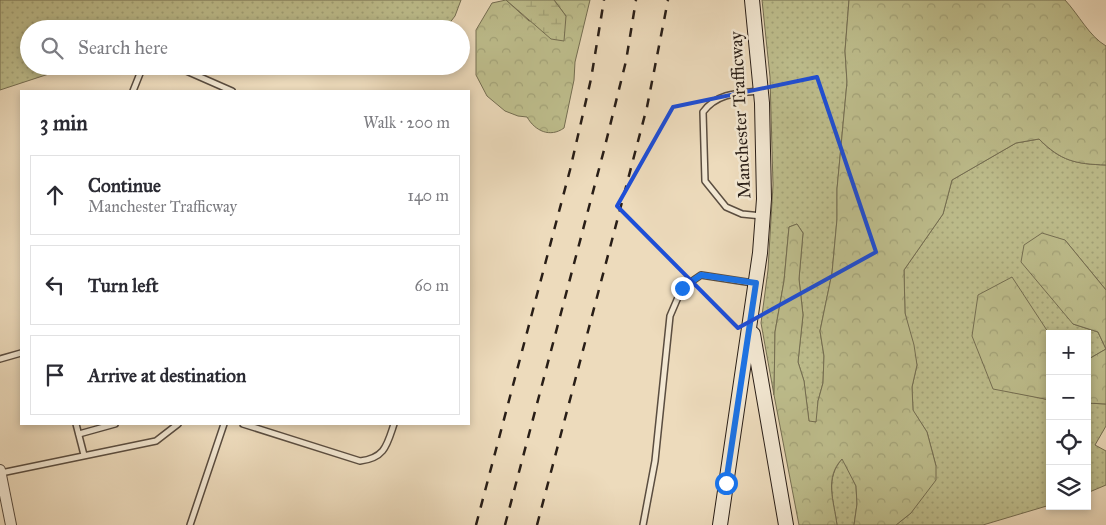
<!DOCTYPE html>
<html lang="en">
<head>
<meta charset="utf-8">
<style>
	body { margin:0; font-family:"IM FELL Great Primer",serif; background:#f7f7f7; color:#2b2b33 }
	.controls { position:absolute; right:15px; bottom:15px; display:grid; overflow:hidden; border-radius:0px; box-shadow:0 2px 8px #0003 }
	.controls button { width:45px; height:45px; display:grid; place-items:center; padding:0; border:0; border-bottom:1px solid #e1e1e2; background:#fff; color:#2b2b33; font:25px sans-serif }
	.stop { position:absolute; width:15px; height:15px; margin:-11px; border:4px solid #1a73e8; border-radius:50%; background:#fff }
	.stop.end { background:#1a73e8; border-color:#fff; box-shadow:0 1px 5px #0008 }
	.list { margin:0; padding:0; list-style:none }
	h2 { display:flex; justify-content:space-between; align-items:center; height:65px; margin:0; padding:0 20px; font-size:21px }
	h2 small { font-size:16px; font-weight:400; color:#7c7c81 }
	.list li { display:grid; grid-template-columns:32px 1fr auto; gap:15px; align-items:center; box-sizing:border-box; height:80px; margin:0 10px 10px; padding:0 10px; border:1px solid #e1e1e2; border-radius:0px }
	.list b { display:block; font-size:19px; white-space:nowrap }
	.list p { margin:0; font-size:16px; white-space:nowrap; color:#7c7c81 }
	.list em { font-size:16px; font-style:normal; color:#7c7c81 }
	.icon { flex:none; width:28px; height:28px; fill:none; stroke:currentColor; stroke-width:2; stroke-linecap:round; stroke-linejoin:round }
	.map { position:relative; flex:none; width:1106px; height:525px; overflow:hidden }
	.search { position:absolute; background:#fff; box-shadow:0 2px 8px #0003; left:20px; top:20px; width:450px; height:55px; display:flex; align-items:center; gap:12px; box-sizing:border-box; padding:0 18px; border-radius:28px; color:#7c7c81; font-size:19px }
	.panel { position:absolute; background:#fff; box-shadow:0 2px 8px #0003; left:20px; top:90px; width:450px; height:335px; border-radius:0px }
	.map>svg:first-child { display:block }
</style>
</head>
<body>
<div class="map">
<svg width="1106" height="525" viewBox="0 0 1106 525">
	<defs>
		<pattern id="grass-dots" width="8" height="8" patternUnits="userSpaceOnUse" patternTransform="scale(1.25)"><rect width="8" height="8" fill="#bebe8d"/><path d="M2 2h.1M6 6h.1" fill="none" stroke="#a3a379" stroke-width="1.8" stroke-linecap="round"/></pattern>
		<pattern id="forest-crowns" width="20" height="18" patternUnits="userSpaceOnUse" patternTransform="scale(1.25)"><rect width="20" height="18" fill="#bebe8d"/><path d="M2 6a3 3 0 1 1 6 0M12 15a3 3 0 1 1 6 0" fill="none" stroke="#a3a379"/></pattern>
		<pattern id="wetland-marsh" width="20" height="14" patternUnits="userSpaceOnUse" patternTransform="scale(1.25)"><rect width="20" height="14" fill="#bebe8d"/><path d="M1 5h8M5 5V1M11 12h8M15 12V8" fill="none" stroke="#a3a379"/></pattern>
	</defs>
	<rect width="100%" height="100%" fill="#eddbbc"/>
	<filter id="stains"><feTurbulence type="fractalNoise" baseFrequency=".004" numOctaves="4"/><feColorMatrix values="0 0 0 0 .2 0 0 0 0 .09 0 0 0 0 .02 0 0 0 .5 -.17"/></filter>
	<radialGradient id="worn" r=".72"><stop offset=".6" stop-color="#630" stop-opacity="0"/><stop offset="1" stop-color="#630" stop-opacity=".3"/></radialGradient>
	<g fill="url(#grass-dots)" stroke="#746e52">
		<polygon points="0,0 461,0 455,16 445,29 29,29 29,66 73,66 0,90"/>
		<polygon points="762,0 849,0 845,51 847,82 837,189 837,219 832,273 820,331 824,356 823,383 818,401 817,422 809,422 804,381 798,362 803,315 799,279 803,233 797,224 789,227 784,281 775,332 774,395 761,323 768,270 773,185 770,77"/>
		<path d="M1039 139C1060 161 1076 164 1106 165V290L1065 240 1073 324 1098 332 1106 349 1087 360V334L1050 335 1037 319 993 388 1050 400V505L983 525H896L911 513 936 466 927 432 913 411 912 387 917 365 905 313 904 270 943 214 952 180 1016 143Z"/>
		<polygon points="1087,403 1106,404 1106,426 1095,445 1106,451 1106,485 1087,493"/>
		<path d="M843 458 856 486 857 504 854 525H837C834 501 824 478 843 458Z"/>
	</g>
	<g fill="url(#forest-crowns)" stroke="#746e52">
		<path d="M506 0 529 21 566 16 554 0H590L575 62 574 80 564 128C550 138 535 131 527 117L518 116 505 111 487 96 476 75V30L492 3Z"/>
		<path d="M849 0H1065C1079 15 1089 36 1106 46V165C1075 164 1061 161 1039 139L1016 143 952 180 943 214 904 270 905 313 914 345 917 365 912 387 913 410 927 432 936 466V480L911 513 896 525H854L857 504 856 486 842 459C824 478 834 501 837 525H799L774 395 775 332 784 281 789 227 797 224 803 233 799 279 803 315 798 362 804 381 809 421 816 422 818 401 823 383 824 356 820 331 832 273 837 219V189L847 82 845 51Z"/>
		<polygon points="1042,233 1065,240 1106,290 1106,349 1098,332 1073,324 1021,262 1024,245"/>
		<polygon points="1012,277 1050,335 1050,400 993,389 972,336 978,295"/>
		<polygon points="1106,349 1106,404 1087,403 1087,360"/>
	</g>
	<polygon fill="url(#wetland-marsh)" stroke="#746e52" points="506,0 554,0 566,16 564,41 551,39"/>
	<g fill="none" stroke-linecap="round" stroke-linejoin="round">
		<g stroke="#5a4d40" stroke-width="8">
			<g id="service">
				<polyline points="175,66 232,91"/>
				<polyline points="133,91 143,66"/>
				<path d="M760 91C738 93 717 93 703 112L705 181 726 207 742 214 762 216"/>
				<polyline points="0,359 21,353"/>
				<polyline points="76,424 84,455"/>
				<path d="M243 424 360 461C385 458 387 445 394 424"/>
				<polyline points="79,434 115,424"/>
				<polyline points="1,473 156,441 178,424"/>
				<polyline points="190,525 224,424"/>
				<polyline points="643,525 655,461 670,316 682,288 701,275 753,283"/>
			</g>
		</g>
		<g stroke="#5a4d40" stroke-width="12">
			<polyline id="minor" points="0,470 11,525"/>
		</g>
		<g stroke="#291e17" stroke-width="16">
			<g id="secondary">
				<polyline points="753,334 786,525"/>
				<polyline points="720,525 760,253 764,199 762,103 752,0"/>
			</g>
		</g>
		<use href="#service" stroke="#f3e8d3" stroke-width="5"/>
		<use href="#minor" stroke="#f3e8d3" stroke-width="10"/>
		<use href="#secondary" stroke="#f3e8d3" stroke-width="14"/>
		<g stroke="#291e17" stroke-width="2.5" stroke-dasharray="9 9" stroke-linecap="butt">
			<polyline points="476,525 570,170 591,79 604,0"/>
			<polyline points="505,525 604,150 626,61 636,0"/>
			<polyline points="537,525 647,107 668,0"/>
		</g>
	</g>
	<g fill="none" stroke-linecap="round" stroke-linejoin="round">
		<polyline stroke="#1a73e8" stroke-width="6" points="682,288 701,275 756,283 726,483"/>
	</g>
	<path fill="none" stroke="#1d4ed8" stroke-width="4" stroke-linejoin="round" d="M817 77 876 252 738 328 617 206 673 107Z"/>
	<g text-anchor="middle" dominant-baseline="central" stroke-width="5" stroke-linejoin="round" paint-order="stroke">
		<g font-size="18" fill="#291e17" stroke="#f3e8d3">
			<text transform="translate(740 115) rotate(-93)">Manchester Trafficway</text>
		</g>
	</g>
	<rect width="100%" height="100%" filter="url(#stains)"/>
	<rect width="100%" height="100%" fill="url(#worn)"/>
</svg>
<div class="controls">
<button>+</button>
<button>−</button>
<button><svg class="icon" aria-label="locate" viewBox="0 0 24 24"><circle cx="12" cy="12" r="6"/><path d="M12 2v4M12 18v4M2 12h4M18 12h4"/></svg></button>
<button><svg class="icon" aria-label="layers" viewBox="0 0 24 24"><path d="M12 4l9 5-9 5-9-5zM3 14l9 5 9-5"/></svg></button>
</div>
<div class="stop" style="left:726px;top:483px"></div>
<div class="stop end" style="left:682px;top:288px"></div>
<div class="search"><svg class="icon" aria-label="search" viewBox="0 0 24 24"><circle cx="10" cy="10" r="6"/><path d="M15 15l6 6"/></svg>Search here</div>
<section class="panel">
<h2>3 min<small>Walk · 200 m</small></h2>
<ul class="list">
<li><svg class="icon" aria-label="ahead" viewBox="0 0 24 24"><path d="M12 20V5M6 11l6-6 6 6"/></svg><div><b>Continue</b><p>Manchester Trafficway</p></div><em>140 m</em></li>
<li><svg class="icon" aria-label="left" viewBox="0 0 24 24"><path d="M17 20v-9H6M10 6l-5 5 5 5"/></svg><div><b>Turn left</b></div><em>60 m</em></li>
<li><svg class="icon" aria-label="arrive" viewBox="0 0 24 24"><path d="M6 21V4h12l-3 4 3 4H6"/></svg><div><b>Arrive at destination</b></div></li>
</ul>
</section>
</div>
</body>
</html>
